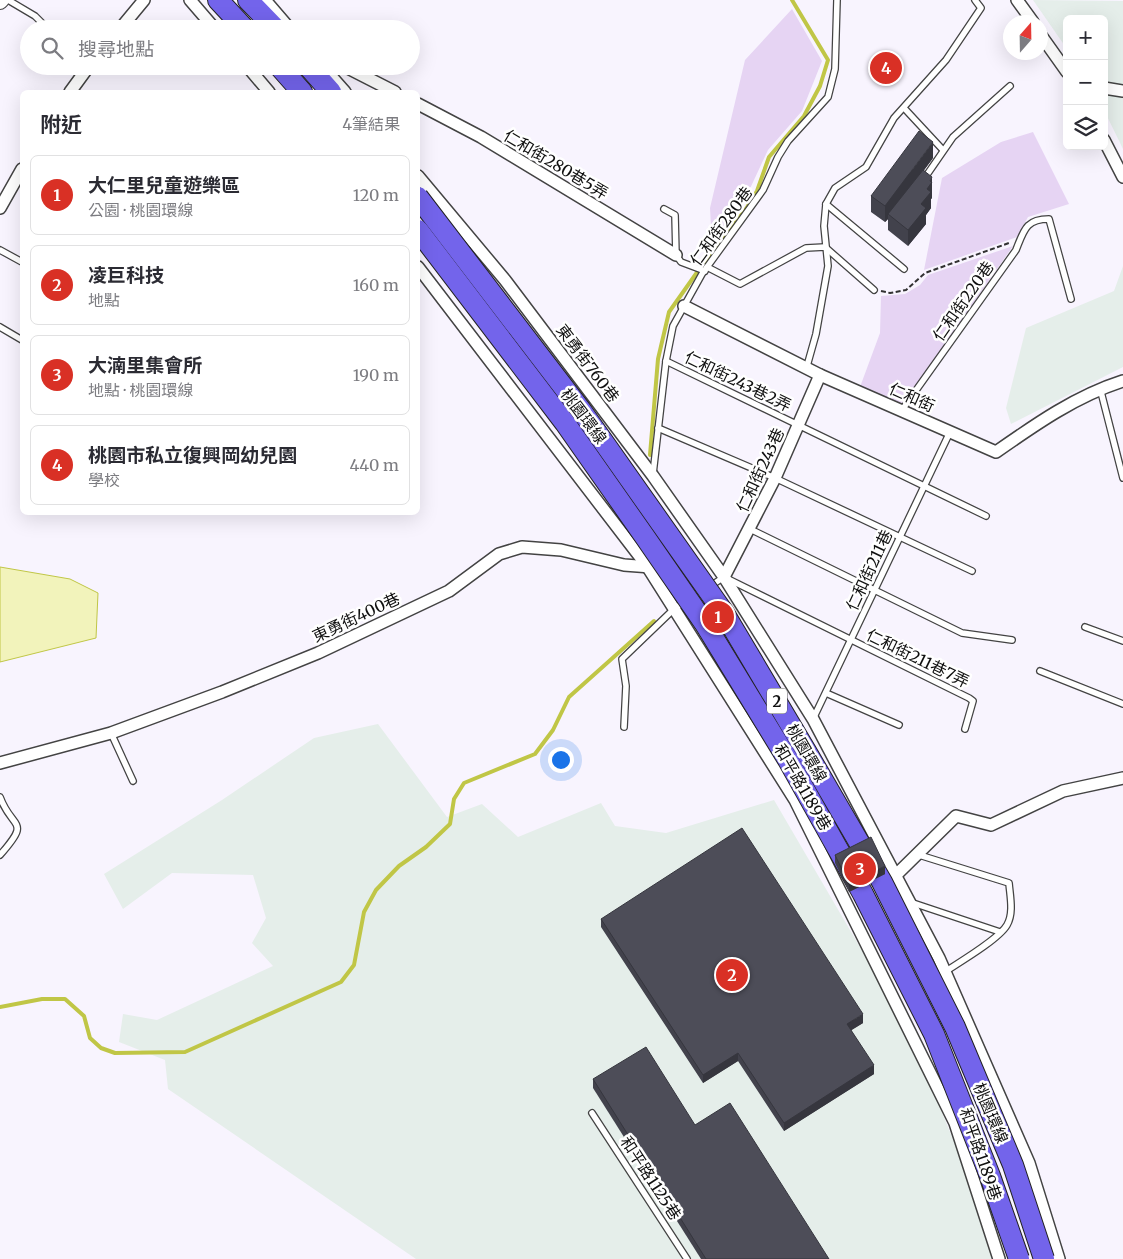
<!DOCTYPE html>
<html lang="zh-TW">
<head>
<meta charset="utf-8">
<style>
	body { margin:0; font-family:Merriweather,"Noto Sans TC",serif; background:#f7f7f7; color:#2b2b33 }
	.controls { position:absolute; right:15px; top:15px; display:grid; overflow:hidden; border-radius:8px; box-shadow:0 5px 20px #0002 }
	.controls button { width:45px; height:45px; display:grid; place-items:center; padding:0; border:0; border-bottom:1px solid #e1e1e2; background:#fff; color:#2b2b33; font:25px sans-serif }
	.compass { position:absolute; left:1003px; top:15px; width:45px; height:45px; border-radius:50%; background:#fff; box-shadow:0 5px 20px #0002; rotate:20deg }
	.you { position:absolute; left:560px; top:759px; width:18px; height:18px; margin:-12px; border:4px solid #fff; border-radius:50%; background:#1a73e8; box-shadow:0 0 0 8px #1a73e833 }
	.badge { display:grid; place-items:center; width:32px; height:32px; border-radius:50%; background:#d93025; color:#fff; font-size:16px; font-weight:700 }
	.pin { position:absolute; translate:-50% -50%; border:2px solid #fff; box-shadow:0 1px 5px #0006 }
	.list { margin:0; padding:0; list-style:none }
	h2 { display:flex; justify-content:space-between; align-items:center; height:65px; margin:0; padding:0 20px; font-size:21px }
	h2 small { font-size:16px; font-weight:400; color:#7c7c81 }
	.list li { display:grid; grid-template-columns:32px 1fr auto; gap:15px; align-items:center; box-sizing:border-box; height:80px; margin:0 10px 10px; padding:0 10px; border:1px solid #e1e1e2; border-radius:8px }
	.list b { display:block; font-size:19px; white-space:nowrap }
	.list p { margin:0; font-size:16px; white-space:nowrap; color:#7c7c81 }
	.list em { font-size:16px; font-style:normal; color:#7c7c81 }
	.icon { flex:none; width:28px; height:28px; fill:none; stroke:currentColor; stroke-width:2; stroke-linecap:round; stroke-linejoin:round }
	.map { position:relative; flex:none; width:1123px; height:1259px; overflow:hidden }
	.search { position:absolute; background:#fff; box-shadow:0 5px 20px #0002; left:20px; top:20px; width:400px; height:55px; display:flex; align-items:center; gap:12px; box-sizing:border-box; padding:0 18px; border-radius:28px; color:#7c7c81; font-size:19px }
	.panel { position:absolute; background:#fff; box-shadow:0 5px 20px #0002; left:20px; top:90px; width:400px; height:425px; border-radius:8px }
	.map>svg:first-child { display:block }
</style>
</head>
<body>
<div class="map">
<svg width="1123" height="1259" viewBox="0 0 1123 1259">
	<rect width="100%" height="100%" fill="#f8f4fe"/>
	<g fill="#e5eeea">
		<polygon points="1033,0 1123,1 1123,149 1104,110 1104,19 1067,19 1067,49"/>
		<polygon points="1123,266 1123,367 1011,424 1006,408 1026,328 1114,291"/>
		<polygon points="378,724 447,817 482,804 518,837 601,803 615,826 666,833 774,800 909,1031 961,1159 998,1259 416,1259 168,1089 165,1060 119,1042 123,1014 157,1020 273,966 252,943 266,918 253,875 172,873 123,909 104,874 222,800 314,738"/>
	</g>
	<g fill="#e6d4f3">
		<polygon points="792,9 822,61 802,111 768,150 747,195 712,245 710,208 745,60"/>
		<polygon points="1033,132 1069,204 1028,217 1017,237 924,270 942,178 1001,142"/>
		<polygon points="1013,246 902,406 860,387 880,333 881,296 905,294 920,285 928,275"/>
	</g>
	<polygon fill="#f2f3bb" stroke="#c0c646" points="0,567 70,579 98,593 96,638 0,662"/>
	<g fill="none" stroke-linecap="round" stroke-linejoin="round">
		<g stroke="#c0c646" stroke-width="4">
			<polyline points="702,266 746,209 757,191 769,157 804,116 820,86 828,60 792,0"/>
			<polyline points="650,455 658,359 669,312 698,271"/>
			<polyline points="0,1007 42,999 65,999 84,1016 90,1038 101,1048 115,1053 185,1052 341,982 354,965 364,912 376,890 399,866 426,847 450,824 454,799 464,783 535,754 553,730 569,697 654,621"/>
		</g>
		<g stroke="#434343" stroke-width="8">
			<g id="service">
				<polyline points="8,0 35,16 48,29"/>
				<polyline points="904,108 943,150"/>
				<polyline points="924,179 953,137 1010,86"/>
				<polyline points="826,204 904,269"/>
				<polyline points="664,209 675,215 676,255 681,262 705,271"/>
				<polyline points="0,250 22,262"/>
				<polyline points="707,267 740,284 806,248 825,247 874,290"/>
				<polyline points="0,327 22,340"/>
				<polyline points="666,361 986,516"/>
				<polyline points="807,366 816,334 828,266 824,226 826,204 835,188 866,167 894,118 946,60 981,8 975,0"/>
				<polyline points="1100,388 1123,478"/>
				<path d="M902 410 1016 250C1024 230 1026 219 1049 219L1071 299"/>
				<polyline points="658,428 775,478 972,571"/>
				<polyline points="653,474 666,361 673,326 702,274 763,190 778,157 788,141 828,97 835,69 837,0"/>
				<polyline points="750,529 962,633 1012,640"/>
				<polyline points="709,587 724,577 969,698 973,701 965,729"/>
				<polyline points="1085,627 1123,641"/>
				<polyline points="1040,671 1123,704"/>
				<polyline points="826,693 899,725"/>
				<polyline points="813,719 950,432"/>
				<polyline points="624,727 626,686 622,659 674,609 686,601"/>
				<polyline points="111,733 133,781"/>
				<path d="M0 797C12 830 32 819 0 855"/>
				<path d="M916 854 1009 883C1010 896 1014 913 1007 925 999 939 960 962 946 971"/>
				<polyline points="910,902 1000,932"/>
				<polyline points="592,1113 687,1259"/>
			</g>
		</g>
		<g stroke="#434343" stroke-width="14">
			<g id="minor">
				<polyline points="190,0 215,29"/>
				<polyline points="265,0 290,29"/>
				<polyline points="1017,0 1033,22"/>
				<polyline points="120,29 144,0"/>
				<polyline points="1040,34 1067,72"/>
				<polyline points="247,66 269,92"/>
				<polyline points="322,66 345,92"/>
				<polyline points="344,66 395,92"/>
				<polyline points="1104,88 1123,91"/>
				<polyline points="70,92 89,66"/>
				<polyline points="418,104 481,137 676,255"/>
				<polyline points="1104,140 1123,177"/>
				<polyline points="418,176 505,280 653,476 724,577 813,719 939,958 1029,1163 1059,1259"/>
				<polyline points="0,208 22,169"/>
				<polyline points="418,267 647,566 795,800 955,1123 999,1259"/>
				<path d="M684 306 820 375 996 452C1036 424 1076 396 1123 381"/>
				<polyline points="724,577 775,478 820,375"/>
				<polyline points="0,763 111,733 222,692 318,653 449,591 499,554 522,547 561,550 624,565 651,567"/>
				<polyline points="896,875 956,816 991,825 1063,791 1123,778"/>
			</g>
		</g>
		<g stroke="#434343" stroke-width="16">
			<polyline id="tertiary" points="0,2 2,0"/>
		</g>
		<g stroke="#212121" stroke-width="22">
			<g id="motorway">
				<polyline points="218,0 245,29"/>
				<polyline points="248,0 276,29"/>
				<polyline points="279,66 302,92"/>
				<polyline points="308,66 331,92"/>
			</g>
		</g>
		<polyline stroke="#323232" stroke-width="2" stroke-dasharray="5 2.5" stroke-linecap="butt" points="881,291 890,293 906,290 925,273 1009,243"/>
		<use href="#service" stroke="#fff" stroke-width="5.5"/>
		<use href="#minor" stroke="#fff" stroke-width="11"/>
		<use href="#tertiary" stroke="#fff" stroke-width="14"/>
		<use href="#motorway" stroke="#7364eb" stroke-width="20"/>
		<g stroke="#212121" stroke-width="22" stroke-linecap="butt">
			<g id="motorway-bridge">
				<polyline points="418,197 581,410 724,613 806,751 882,882 955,1027 1013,1165 1044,1259"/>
				<polyline points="418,230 565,423 645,537 705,624 788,760 863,894 934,1034 990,1176 1019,1259"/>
			</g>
		</g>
		<use href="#motorway-bridge" stroke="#7364eb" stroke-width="20"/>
	</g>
	<g fill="#42424c">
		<polygon points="933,158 924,170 932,193 932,198 931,199 931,208 926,215 926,224 908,246 888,230 888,219 885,222 871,212 871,196"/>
		<polygon points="835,855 885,874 849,892 835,863"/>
		<polygon points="601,919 863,1023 851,1030 874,1074 784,1131 738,1061 703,1083 601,927"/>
		<polygon points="593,1079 695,1125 829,1259 701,1259 593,1088"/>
	</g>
	<g fill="#36363e">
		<polygon points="933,142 933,158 890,216 888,214 888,219 885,222 885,206"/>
		<polygon points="932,177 932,198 931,199 931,208 926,215 926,224 908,246 908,230 921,204 930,181"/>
		<polygon points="885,866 885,874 849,892 849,884"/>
		<polygon points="863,1014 863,1023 847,1033 847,1024"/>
		<polygon points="738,1053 738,1061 703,1083 703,1075"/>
		<polygon points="874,1065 874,1074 784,1131 784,1123"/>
	</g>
	<g fill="#4d4d58" stroke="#36363e">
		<polygon points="919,131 933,142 885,206 871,196"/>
		<polygon points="923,170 932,177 930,181 932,182 927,189 931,192 921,204 926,208 908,230 888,214"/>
		<polygon points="742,828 863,1014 847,1024 874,1065 784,1123 738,1053 703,1075 601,919"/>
		<polygon points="871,837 885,866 849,884 835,855"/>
		<polygon points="646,1047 695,1125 730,1103 829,1259 706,1259 593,1079"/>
	</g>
	<g text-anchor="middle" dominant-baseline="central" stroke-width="5" stroke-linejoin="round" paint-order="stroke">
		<rect fill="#fff" stroke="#585858" stroke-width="1" x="767" y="688.5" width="20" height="25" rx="4"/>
		<g font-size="15" font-weight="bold" fill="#101010">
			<text x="777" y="701">2</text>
		</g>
		<g font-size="16" fill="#101010" stroke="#fff">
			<text transform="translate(556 164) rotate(31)">仁和街280巷5弄</text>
			<text transform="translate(721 226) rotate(-54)">仁和街280巷</text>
			<text transform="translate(963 301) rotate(-55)">仁和街220巷</text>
			<text transform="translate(588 363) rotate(53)">東勇街760巷</text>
			<text transform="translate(738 381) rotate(26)">仁和街243巷2弄</text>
			<text transform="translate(912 397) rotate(24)">仁和街</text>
			<text transform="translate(584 416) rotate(53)">桃園環線</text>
			<text transform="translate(760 470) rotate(-65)">仁和街243巷</text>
			<text transform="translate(869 570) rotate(-65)">仁和街211巷</text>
			<text transform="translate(356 617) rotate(-25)">東勇街400巷</text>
			<text transform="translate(918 658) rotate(26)">仁和街211巷7弄</text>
			<text transform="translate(807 753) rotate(60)">桃園環線</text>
			<text transform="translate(803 787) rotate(60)">和平路1189巷</text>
			<text transform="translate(991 1113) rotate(67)">桃園環線</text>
			<text transform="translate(981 1154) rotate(71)">和平路1189巷</text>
			<text transform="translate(651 1178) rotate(57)">和平路1125巷</text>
		</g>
	</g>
</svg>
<div class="controls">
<button>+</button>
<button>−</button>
<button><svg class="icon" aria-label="layers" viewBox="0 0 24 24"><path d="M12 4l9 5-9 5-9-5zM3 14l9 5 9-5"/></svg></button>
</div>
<svg class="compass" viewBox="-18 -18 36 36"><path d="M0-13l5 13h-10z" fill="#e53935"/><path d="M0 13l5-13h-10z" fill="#7c7c81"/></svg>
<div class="you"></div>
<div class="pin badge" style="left:718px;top:617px">1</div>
<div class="pin badge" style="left:732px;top:975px">2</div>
<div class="pin badge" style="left:860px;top:869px">3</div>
<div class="pin badge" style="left:886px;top:68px">4</div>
<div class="search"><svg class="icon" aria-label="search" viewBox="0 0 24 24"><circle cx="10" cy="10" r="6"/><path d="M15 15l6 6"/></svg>搜尋地點</div>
<section class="panel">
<h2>附近<small>4筆結果</small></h2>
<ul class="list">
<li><span class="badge">1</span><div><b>大仁里兒童遊樂區</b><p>公園 · 桃園環線</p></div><em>120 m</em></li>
<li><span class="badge">2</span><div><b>凌巨科技</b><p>地點</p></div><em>160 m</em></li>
<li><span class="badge">3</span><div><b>大湳里集會所</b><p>地點 · 桃園環線</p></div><em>190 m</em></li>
<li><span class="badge">4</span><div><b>桃園市私立復興岡幼兒園</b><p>學校</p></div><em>440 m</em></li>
</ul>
</section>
</div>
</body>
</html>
